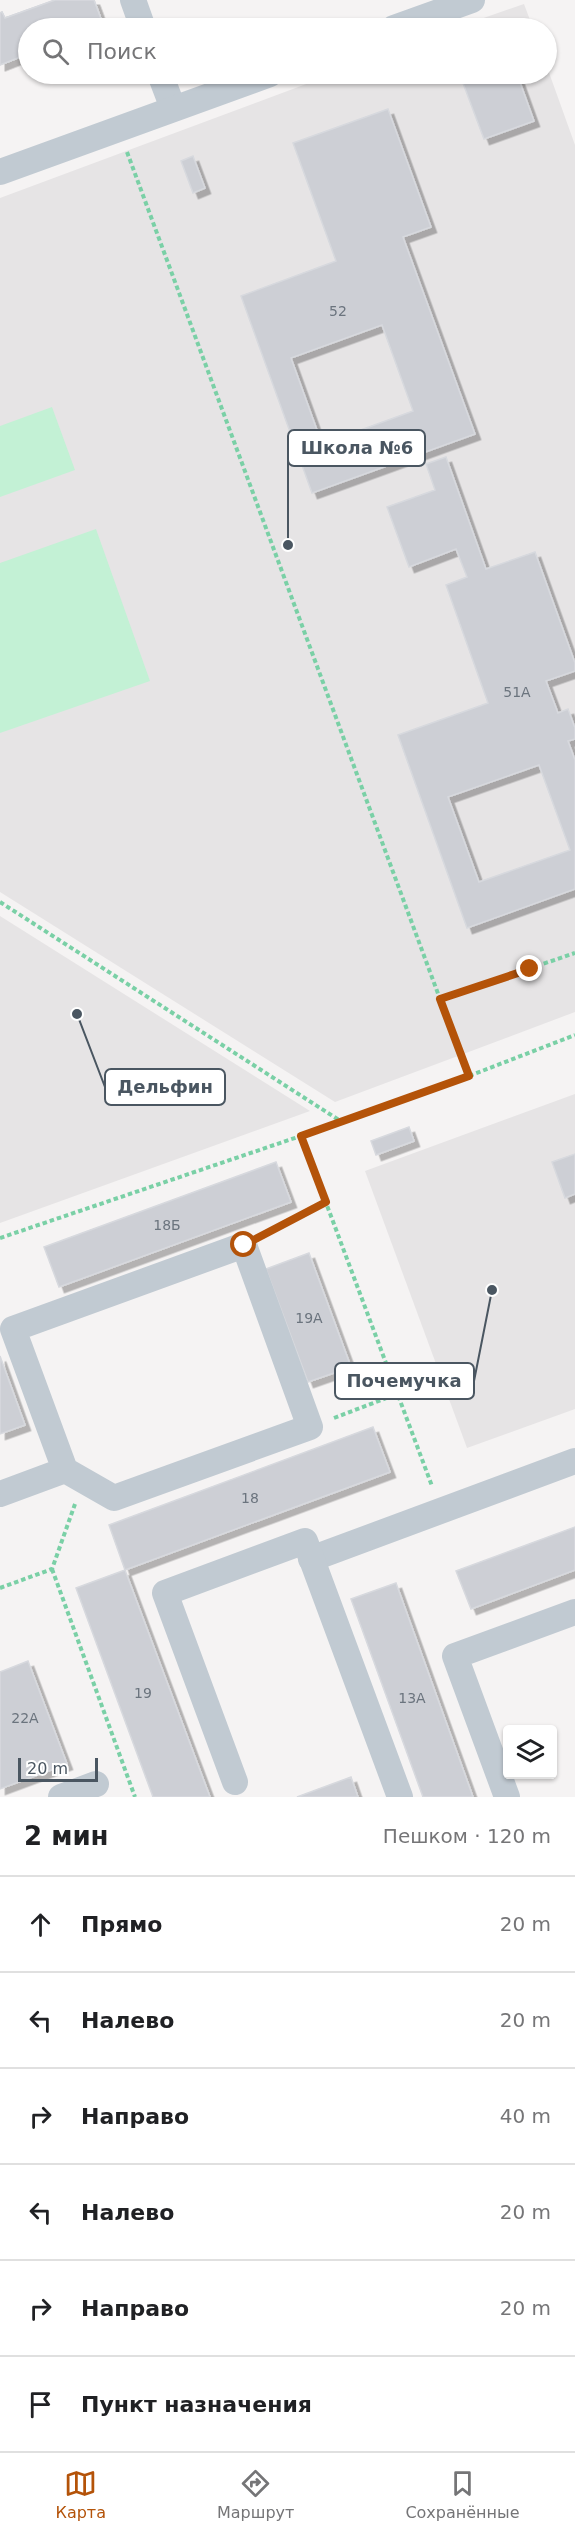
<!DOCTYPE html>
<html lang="ru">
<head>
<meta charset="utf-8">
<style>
	body { margin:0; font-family:"DejaVu Sans",sans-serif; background:#f6f6f6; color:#202124 }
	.controls { position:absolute; right:18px; bottom:18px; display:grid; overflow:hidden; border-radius:6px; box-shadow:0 2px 4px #0004 }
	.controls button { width:54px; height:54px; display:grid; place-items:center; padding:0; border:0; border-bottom:2px solid #e0e0e0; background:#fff; color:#202124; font:30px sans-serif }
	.scale { position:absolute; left:18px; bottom:15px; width:80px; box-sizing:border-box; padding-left:6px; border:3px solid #4a5661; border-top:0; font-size:16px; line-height:21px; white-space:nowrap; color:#4a5661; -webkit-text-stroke:4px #fff; paint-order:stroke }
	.stop { position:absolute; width:18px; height:18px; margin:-14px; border:4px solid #b45309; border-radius:50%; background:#fff }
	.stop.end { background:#b45309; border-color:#fff; box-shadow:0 2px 6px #0008 }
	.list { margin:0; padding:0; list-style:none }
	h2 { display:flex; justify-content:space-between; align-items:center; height:78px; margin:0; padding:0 24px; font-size:26px }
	h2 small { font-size:20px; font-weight:400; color:#757577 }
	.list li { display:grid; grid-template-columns:39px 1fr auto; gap:18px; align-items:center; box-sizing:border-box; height:96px; padding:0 24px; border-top:2px solid #e0e0e0 }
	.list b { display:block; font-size:22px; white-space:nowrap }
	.list em { font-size:20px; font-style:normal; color:#757577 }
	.icon { flex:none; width:33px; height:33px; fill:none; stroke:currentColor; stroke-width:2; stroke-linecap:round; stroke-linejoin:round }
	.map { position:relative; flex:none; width:575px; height:1797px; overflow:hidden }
	.search { position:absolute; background:#fff; box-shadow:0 2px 4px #0004; left:18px; right:18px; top:18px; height:66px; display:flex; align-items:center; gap:15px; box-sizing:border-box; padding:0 21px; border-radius:33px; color:#757577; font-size:22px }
	.sheet { height:654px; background:#fff }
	nav { display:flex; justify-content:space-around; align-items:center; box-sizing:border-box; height:84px; border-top:2px solid #e0e0e0; background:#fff; font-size:16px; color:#757577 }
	nav a { display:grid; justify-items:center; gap:3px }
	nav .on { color:#b45309 }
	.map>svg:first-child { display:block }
</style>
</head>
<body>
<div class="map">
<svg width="575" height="1797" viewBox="0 0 575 1797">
	<defs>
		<filter id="shadow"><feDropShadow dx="5.5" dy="5.5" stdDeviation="0" flood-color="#0004"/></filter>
	</defs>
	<rect width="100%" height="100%" fill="#f5f3f3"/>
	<g fill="#e6e4e5">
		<polygon points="524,4 533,28 455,28"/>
		<polygon points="547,67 575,145 575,1012 335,1102 0,892 0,198 333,74 546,74"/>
		<polygon points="0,916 310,1111 0,1223"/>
		<polygon points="575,1094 575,1409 467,1448 365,1171"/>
	</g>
	<g fill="#c3f1d5">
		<polygon points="52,407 75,470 0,497 0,426"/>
		<polygon points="96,529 150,681 0,733 0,563"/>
	</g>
	<g fill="#cdcfd5" stroke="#d7d9de" stroke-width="1.5" fill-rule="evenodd" filter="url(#shadow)">
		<polygon points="55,0 94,0 104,27 28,28 28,54 0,65 0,13 2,12 5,18"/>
		<polygon points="55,0 94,0 104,27 28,28 28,54 0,65 0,13 2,12 5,18"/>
		<polygon points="472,74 517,74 534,121 484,139 461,78"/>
		<path d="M388 109 431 227 403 237 475 434 312 493 241 296 336 261 293 143ZM382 325 413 411 322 444 291 358Z"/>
		<polygon points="193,156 205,188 193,193 181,161"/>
		<path d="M446 457 486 569 535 552 575 663V671L546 681 558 713 568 709 575 728V739L568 741 575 760V889L467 928 398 735 488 703 446 585 467 577 456 549 409 567 387 507 435 490 426 464ZM539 765 570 850 479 882 448 797Z"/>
		<polygon points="409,1127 414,1141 376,1155 371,1141"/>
		<polygon points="575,1154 575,1194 565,1198 552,1162"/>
		<polygon points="276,1162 291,1202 59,1287 44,1247"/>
		<polygon points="309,1253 351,1367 308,1382 266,1269"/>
		<polygon points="0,1356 25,1425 0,1434"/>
		<polygon points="373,1427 390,1472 125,1570 109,1525"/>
		<polygon points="575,1527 575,1570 471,1609 456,1571"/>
		<polygon points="125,1570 210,1797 153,1797 76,1588"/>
		<polygon points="396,1583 473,1797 423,1797 351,1599"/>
		<polygon points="28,1661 67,1764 0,1789 0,1672"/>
		<polygon points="351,1777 358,1797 297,1797"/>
	</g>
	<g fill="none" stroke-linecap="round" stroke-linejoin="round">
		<g stroke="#7ad0a6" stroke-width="4" stroke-dasharray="4.5 3" stroke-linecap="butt">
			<polyline points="127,152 440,999 575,953"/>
			<polyline points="0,902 342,1122 469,1076"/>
			<polyline points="440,999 469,1076 575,1035"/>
			<polyline points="301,1136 432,1486"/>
			<polyline points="266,1233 325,1202"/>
			<polyline points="0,1238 342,1122"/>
			<polyline points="334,1418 397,1394"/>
			<polyline points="52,1569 135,1797"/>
			<polyline points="0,1588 52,1569 75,1504"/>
		</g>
		<g stroke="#c1cad2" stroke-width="26">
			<polyline points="133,0 143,28"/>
			<polyline points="394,28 472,0"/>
			<polyline points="160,74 173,108"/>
			<polyline points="0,172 270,74"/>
			<polyline points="0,1494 65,1470 114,1498 310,1427 244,1245 13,1329 65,1470"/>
			<polyline points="311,1559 575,1461"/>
			<polyline points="235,1782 165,1593 305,1541 400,1797"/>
			<polyline points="61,1797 96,1784"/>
			<polyline points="507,1797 455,1656 575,1612"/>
		</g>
	</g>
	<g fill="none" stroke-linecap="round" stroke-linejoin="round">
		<polyline stroke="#b45309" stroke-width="8" points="244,1245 326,1202 301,1136 469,1076 440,999 530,969"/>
	</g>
	<g text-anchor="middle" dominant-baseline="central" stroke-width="5" stroke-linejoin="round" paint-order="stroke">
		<g font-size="14" fill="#6b747e">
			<text x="338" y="311">52</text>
			<text x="517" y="692">51А</text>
			<text x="167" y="1225">18Б</text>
			<text x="309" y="1318">19А</text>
			<text x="250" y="1498">18</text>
			<text x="143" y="1693">19</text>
			<text x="412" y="1698">13А</text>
			<text x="25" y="1718">22А</text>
		</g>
	</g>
	<path fill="none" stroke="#4a5661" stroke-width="2" d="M288 545L288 448M77 1014L105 1087M492 1290L474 1381"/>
	<g fill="#4a5661" stroke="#fff" stroke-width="2">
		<circle cx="288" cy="545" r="6"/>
		<circle cx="77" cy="1014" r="6"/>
		<circle cx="492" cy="1290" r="6"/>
	</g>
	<g fill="#fff" stroke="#4a5661" stroke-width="2">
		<rect x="288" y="430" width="137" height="36" rx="6"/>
		<rect x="105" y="1069" width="120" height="36" rx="6"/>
		<rect x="335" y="1363" width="139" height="36" rx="6"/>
	</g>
	<g font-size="18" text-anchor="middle" font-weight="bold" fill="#4a5661">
		<text x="357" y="454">Школа №6</text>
		<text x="165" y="1093">Дельфин</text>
		<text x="404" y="1387">Почемучка</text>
	</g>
</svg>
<div class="controls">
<button><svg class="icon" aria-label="layers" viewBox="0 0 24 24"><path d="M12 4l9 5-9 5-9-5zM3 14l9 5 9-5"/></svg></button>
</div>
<div class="scale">20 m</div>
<div class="stop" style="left:244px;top:1245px"></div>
<div class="stop end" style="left:530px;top:969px"></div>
<div class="search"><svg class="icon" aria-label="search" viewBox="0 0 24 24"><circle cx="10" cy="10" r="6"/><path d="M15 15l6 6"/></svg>Поиск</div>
</div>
<section class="sheet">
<h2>2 мин<small>Пешком · 120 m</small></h2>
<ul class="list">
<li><svg class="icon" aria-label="ahead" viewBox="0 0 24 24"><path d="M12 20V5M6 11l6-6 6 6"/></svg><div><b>Прямо</b></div><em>20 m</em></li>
<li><svg class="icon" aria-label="left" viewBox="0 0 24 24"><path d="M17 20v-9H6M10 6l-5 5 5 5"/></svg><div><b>Налево</b></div><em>20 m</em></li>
<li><svg class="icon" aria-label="right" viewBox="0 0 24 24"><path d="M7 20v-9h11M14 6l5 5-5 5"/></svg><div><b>Направо</b></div><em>40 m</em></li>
<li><svg class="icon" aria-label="left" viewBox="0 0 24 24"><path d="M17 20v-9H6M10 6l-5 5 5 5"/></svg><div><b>Налево</b></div><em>20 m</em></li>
<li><svg class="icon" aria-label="right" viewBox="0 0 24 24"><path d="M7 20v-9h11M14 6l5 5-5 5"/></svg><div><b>Направо</b></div><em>20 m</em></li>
<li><svg class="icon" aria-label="arrive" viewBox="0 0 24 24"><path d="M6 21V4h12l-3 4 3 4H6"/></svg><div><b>Пункт назначения</b></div></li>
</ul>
</section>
<nav>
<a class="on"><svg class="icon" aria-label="map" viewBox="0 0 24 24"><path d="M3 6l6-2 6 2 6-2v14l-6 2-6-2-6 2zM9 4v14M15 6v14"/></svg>Карта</a>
<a><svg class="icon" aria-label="directions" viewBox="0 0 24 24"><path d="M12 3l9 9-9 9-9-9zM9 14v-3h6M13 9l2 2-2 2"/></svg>Маршрут</a>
<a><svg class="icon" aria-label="saved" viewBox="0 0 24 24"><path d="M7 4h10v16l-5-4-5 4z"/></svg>Сохранённые</a>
</nav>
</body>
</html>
